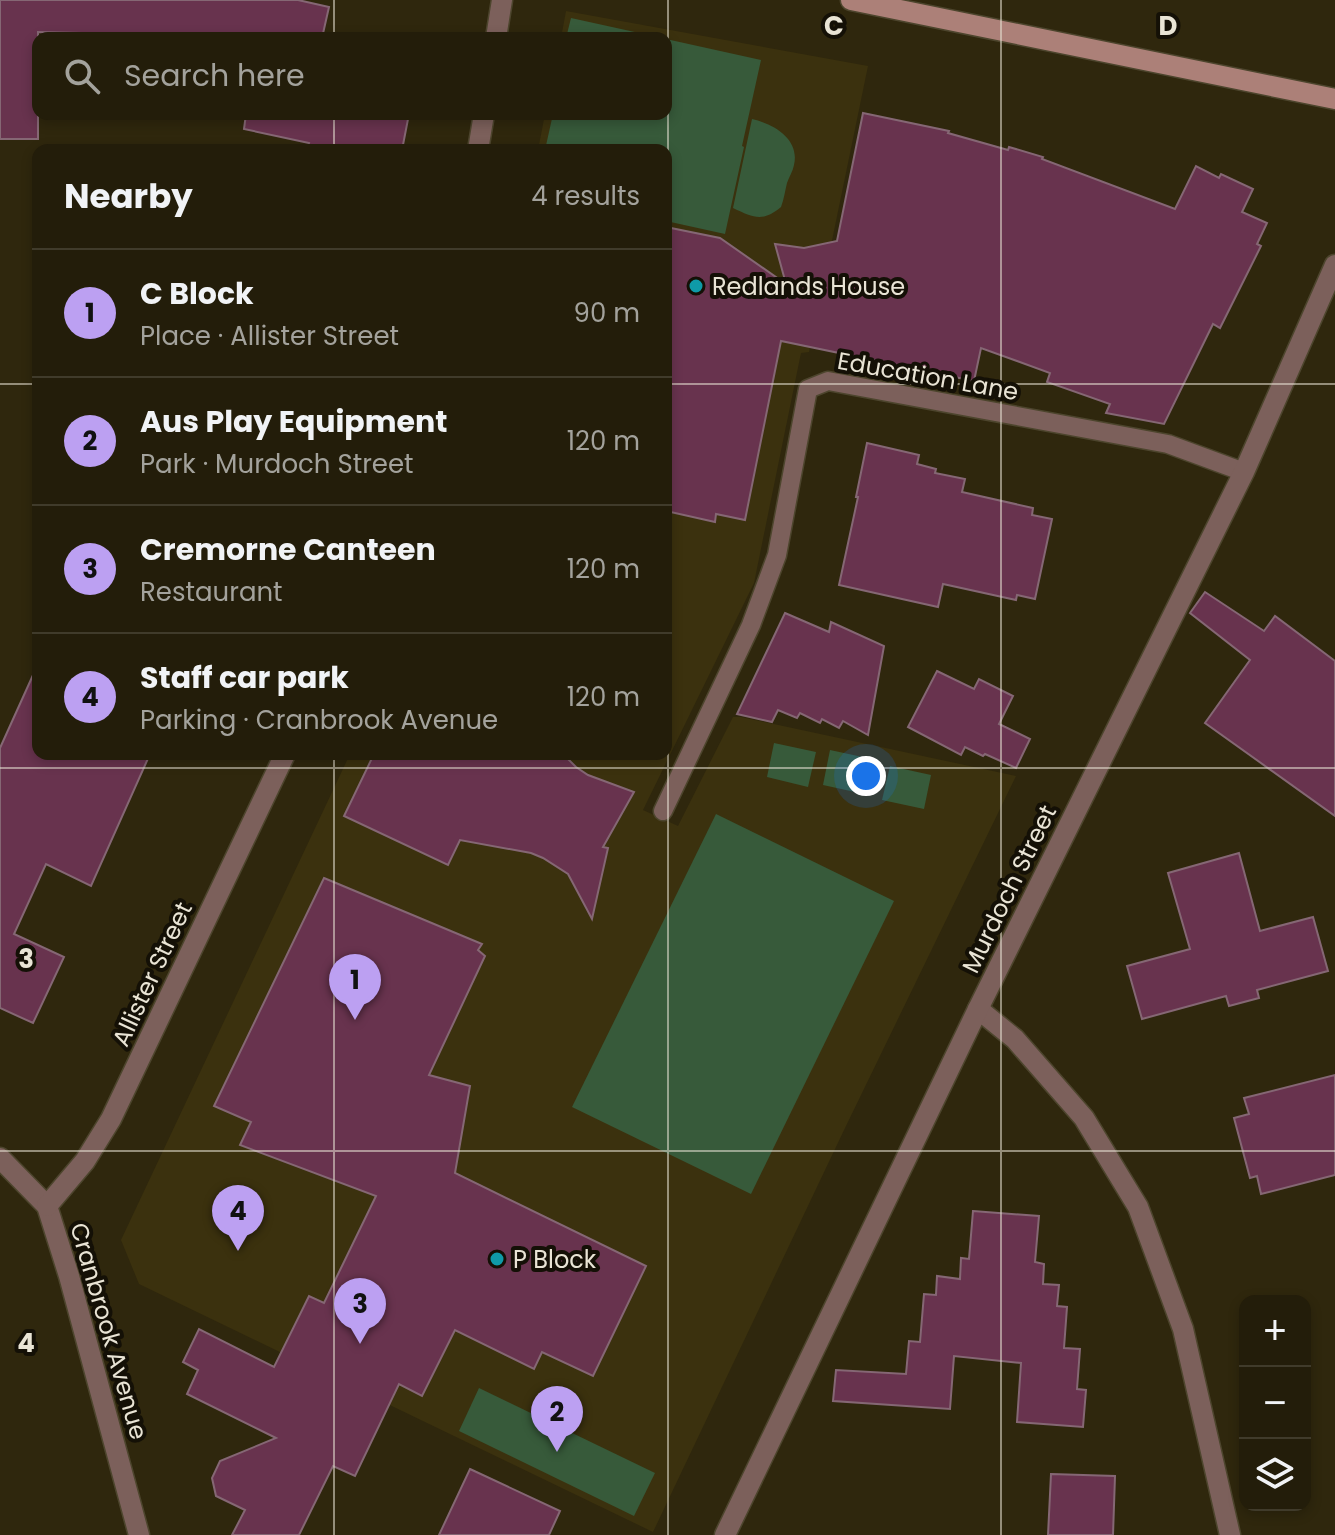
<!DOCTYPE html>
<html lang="en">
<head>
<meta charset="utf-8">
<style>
	body { margin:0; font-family:Poppins,sans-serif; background:#2b2613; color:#f1f3f6 }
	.controls { position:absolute; right:24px; bottom:24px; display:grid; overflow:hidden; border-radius:16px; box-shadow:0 4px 12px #0003 }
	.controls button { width:72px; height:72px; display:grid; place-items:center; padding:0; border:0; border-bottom:2px solid #403b2b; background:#231d0a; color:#f1f3f6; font:40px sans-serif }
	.you { position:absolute; left:866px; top:776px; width:28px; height:28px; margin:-20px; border:6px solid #fff; border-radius:50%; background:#1a73e8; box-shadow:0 0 0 12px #1a73e833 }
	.badge { display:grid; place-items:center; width:52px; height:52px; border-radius:50%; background:#bca0f2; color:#111; font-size:26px; font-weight:700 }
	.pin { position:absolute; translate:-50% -66px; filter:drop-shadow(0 2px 4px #0008) }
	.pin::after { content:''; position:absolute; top:42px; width:28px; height:24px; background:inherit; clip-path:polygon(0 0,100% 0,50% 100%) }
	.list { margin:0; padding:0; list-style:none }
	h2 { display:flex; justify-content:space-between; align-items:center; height:104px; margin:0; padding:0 32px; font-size:34px }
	h2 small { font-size:26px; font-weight:400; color:#a3a29c }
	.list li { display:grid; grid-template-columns:52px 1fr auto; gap:24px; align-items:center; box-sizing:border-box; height:128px; padding:0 32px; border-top:2px solid #403b2b }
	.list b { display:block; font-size:30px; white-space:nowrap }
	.list p { margin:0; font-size:26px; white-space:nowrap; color:#a3a29c }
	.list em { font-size:26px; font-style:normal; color:#a3a29c }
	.icon { flex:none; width:44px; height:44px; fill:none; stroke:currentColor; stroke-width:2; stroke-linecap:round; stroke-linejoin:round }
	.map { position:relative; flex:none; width:1335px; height:1535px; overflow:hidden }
	.search { position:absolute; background:#231d0a; box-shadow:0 4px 12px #0003; left:32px; top:32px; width:640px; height:88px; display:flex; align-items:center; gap:20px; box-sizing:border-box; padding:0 28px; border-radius:16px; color:#a3a29c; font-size:30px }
	.panel { position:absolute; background:#231d0a; box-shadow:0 4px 12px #0003; left:32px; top:144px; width:640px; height:616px; border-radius:16px }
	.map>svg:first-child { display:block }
</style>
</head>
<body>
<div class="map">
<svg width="1335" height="1535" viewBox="0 0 1335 1535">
	<rect width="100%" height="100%" fill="#2f270d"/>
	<polygon fill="#3b310e" points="566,11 868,66 809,352 801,353 754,583 643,810 678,826 733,717 741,717 1016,776 845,1128 653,1532 139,1284 121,1240 350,754 666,754 666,150 538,150 545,114 666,114 666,38 561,38"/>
	<g fill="#375a3a">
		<polygon points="571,18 662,38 566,38"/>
		<polygon points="666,39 761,60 742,146 744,147 725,234 666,221 666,150 545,150 553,114 666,114"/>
		<path d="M752 119C774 124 800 139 794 165 793 171 789 177 787 183 785 191 784 199 781 207 763 222 754 218 733 208Z"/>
		<polygon points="774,743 816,752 808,787 767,777"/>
		<polygon points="830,750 872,759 864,794 823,785"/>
		<polygon points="890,766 931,775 924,809 882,800"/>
		<polygon points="716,814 894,901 751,1194 572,1107"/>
		<polygon points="479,1388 655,1473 634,1516 459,1431"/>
	</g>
	<g fill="#68334e" stroke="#856774" stroke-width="2">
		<polygon points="0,0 298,0 329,7 322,38 126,38 127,34 38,32 38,139 0,139"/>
		<polygon points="863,113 949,131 948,133 1008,150 1009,147 1043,157 1042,159 1175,209 1196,166 1219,178 1221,174 1253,189 1242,212 1267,223 1257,244 1261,246 1220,328 1213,324 1164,424 1106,413 1110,404 1047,382 1050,373 981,348 974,381 781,341 745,520 716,514 715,522 666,511 666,227 720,238 786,284 775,244 804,248 837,241"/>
		<polygon points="246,114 409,114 402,150 307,150 309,143 244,129"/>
		<polygon points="867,443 919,455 917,464 936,469 935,473 965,479 962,492 1033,508 1032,515 1052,519 1035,599 1017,595 1016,600 943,584 938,607 839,585 858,497 856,497"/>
		<polygon points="1205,592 1264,631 1275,616 1335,661 1335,816 1205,723 1250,660 1190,613"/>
		<polygon points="785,613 829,632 831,622 884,646 868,735 843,721 839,728 822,719 820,723 800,713 797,718 778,710 772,722 737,714"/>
		<polygon points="38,664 38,754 150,754 91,886 46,864 14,934 64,957 33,1023 0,1008 0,748"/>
		<polygon points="937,671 974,689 979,679 1013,696 999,724 1030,739 1016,768 985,754 983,756 965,747 961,755 908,727"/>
		<polygon points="374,754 563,754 576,767 588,775 634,792 603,847 608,848 592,919 568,874 543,858 531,853 460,840 448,865 344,816"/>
		<polygon points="1239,853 1260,931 1313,917 1328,971 1257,990 1259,998 1229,1006 1226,996 1142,1019 1127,966 1190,949 1168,873"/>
		<polygon points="324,878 482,944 478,950 485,956 429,1075 470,1086 455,1173 646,1266 593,1376 542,1352 534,1369 455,1330 422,1396 399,1384 355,1476 333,1466 299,1535 232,1535 245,1510 216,1496 212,1478 220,1461 276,1438 187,1394 198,1370 183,1362 199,1329 274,1367 309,1296 324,1303 376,1196 240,1145 251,1122 214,1106"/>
		<polygon points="1335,1075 1335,1175 1261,1194 1257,1176 1250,1178 1234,1118 1249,1114 1244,1098"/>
		<polygon points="973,1211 1039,1216 1035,1262 1044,1264 1043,1284 1059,1285 1057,1306 1067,1307 1064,1348 1080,1349 1077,1389 1086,1390 1083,1427 1017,1422 1021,1363 954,1356 950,1409 833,1401 836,1370 906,1374 909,1341 920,1342 924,1294 936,1295 937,1276 960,1279 961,1258 969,1259"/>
		<polygon points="470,1469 560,1511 549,1535 439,1535"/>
		<polygon points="1051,1474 1115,1476 1113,1535 1048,1535"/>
	</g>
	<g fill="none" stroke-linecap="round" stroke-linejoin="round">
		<g stroke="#4d452d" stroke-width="21">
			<polyline id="lane" points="663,811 751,625 777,555 808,389 828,381 1168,444 1244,472"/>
		</g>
		<g stroke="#4d452d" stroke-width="23">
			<g id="street">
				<polyline points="496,38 502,0"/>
				<polyline points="478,150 484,114"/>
				<polyline points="978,1009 1015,1039 1084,1118 1138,1207 1183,1329 1230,1535"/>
				<polyline points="0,1158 47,1206 69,1276 139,1535"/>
				<polyline points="47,1206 85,1161 111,1119 285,754"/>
				<polyline points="725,1535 978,1009 1244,472 1335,265"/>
			</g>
		</g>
		<g stroke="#4d452d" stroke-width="23">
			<polyline id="secondary" points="851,0 1335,99"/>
		</g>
		<use href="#lane" stroke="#7c605b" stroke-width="18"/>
		<use href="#street" stroke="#7c605b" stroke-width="20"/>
		<use href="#secondary" stroke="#ac8078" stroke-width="20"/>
	</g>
	<path fill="none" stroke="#e9e4d5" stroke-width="2" stroke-opacity="0.55" d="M334 0V38M668 0V1535M1001 0V1535M334 114V150M0 384H38M666 384H1335M334 754V1535M0 768H1335M0 1151H1335"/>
	<g fill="#0f9aa8" stroke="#141006" stroke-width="3">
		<circle cx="696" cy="286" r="8"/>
		<circle cx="497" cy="1259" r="8"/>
	</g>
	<g text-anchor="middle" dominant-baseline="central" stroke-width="8" stroke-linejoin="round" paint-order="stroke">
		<g font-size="24" fill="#e9e4d5" stroke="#141006" text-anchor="start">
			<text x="712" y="286">Redlands House</text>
			<text x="513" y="1259">P Block</text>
		</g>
		<g font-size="24" fill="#e9e4d5" stroke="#141006">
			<text transform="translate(928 376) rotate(10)">Education Lane</text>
			<text transform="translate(1009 889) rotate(-64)">Murdoch Street</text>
			<text transform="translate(152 974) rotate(-65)">Allister Street</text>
			<text transform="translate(109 1331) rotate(74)">Cranbrook Avenue</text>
		</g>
	</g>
	<g font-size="26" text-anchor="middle" font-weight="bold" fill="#e9e4d5" stroke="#141006" stroke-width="8" stroke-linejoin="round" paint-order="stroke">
		<text x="834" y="35">C</text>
		<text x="1168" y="35">D</text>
		<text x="26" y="968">3</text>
		<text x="26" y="1352">4</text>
	</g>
</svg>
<div class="controls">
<button>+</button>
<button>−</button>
<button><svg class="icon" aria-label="layers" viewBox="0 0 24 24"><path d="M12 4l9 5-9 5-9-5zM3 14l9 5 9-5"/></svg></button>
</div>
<div class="you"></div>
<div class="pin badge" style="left:355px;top:1020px">1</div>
<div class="pin badge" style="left:557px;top:1452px">2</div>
<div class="pin badge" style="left:360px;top:1344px">3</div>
<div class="pin badge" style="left:238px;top:1251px">4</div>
<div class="search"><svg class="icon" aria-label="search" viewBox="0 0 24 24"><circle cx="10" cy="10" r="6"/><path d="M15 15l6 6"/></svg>Search here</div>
<section class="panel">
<h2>Nearby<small>4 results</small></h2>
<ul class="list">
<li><span class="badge">1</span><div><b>C Block</b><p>Place · Allister Street</p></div><em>90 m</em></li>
<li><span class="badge">2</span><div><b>Aus Play Equipment</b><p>Park · Murdoch Street</p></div><em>120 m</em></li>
<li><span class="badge">3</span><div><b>Cremorne Canteen</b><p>Restaurant</p></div><em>120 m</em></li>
<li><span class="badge">4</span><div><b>Staff car park</b><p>Parking · Cranbrook Avenue</p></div><em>120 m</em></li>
</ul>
</section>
</div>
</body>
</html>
